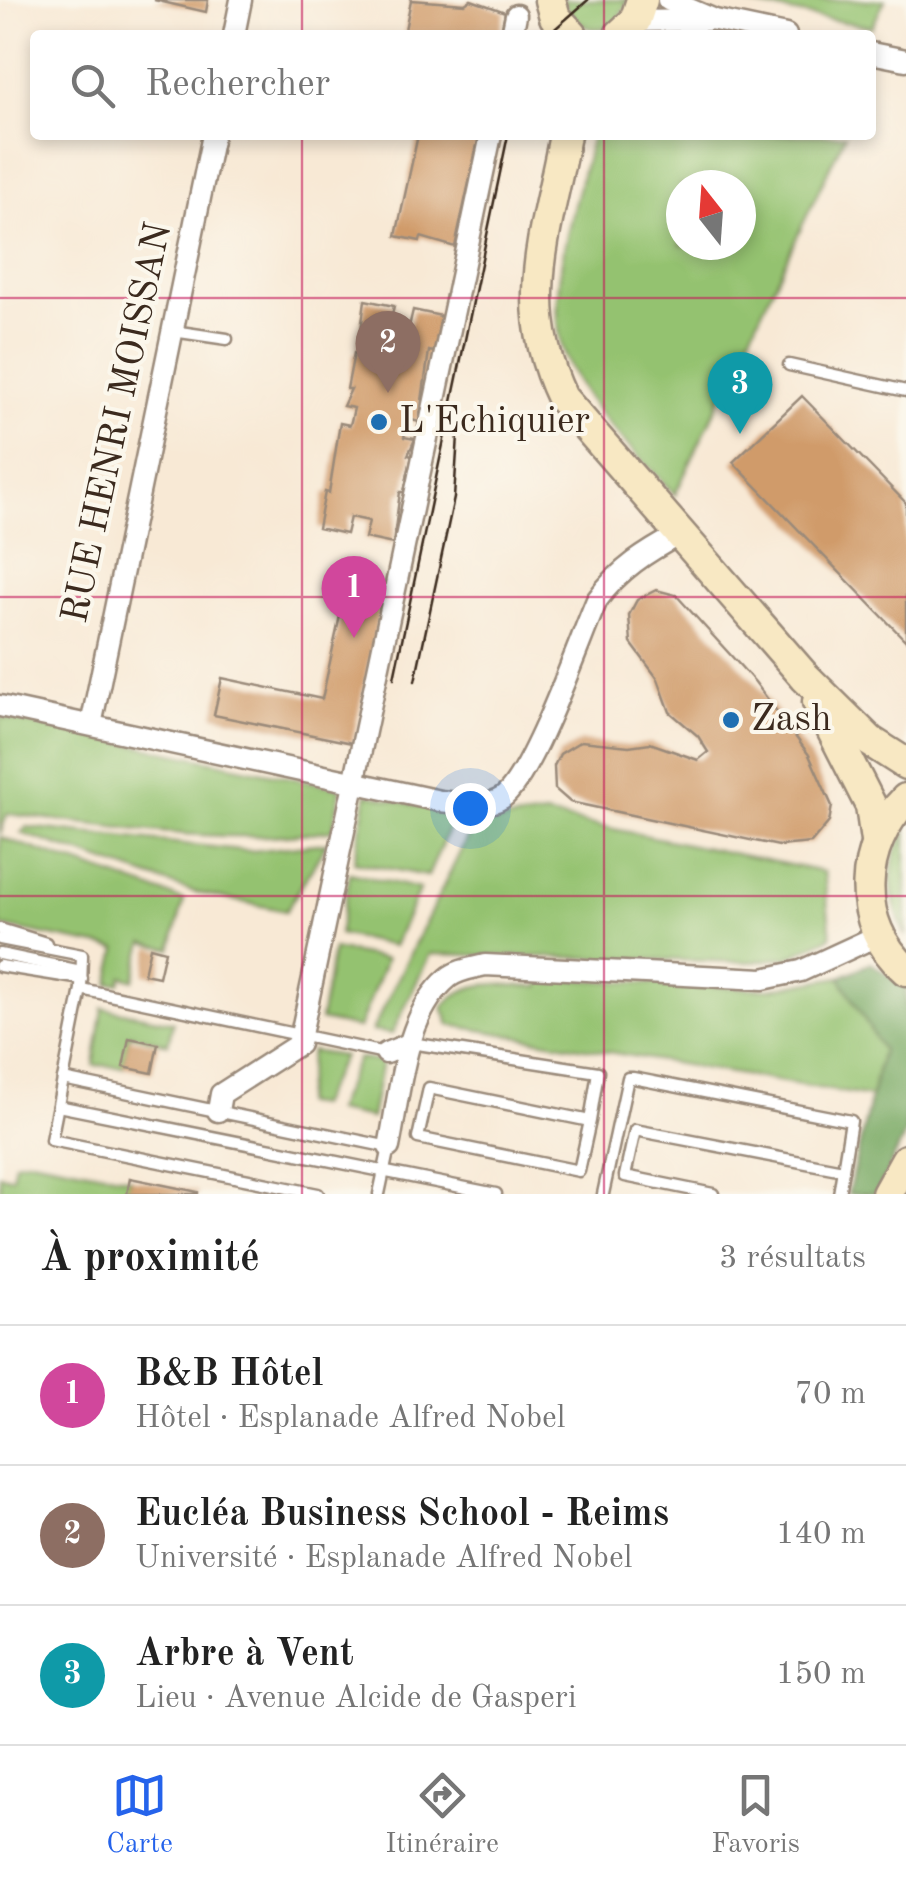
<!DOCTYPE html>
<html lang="fr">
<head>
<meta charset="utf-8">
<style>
	body { margin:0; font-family:"Old Standard TT",serif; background:#f2f2f2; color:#222 }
	.compass { position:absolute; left:666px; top:170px; width:90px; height:90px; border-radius:50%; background:#fff; box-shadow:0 5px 15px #0003; rotate:343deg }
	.you { position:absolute; left:470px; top:808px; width:35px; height:35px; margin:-25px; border:8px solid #fff; border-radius:50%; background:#1a73e8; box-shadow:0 0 0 15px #1a73e833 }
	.badge { display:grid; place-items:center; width:65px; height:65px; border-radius:50%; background:#2563eb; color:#fff; font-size:32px; font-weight:700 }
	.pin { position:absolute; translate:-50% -82px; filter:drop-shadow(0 2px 5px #0008) }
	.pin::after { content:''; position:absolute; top:52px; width:35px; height:30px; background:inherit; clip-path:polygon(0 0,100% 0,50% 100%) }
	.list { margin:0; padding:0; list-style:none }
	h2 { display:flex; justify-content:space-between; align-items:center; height:130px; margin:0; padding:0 40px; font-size:42px }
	h2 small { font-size:32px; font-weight:400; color:#767676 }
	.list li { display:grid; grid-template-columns:65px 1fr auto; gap:30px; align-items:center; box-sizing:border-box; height:140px; padding:0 40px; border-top:2px solid #e0e0e0 }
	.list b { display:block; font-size:38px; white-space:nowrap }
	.list p { margin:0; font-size:32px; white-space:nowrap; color:#767676 }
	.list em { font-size:32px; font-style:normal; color:#767676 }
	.icon { flex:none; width:55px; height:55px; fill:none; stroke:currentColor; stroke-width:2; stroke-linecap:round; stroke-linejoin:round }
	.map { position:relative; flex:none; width:906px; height:1194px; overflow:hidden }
	.search { position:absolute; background:#fff; box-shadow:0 5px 15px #0003; left:30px; right:30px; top:30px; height:110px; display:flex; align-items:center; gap:25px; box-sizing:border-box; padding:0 35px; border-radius:10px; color:#767676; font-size:38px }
	.sheet { height:550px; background:#fff }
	nav { display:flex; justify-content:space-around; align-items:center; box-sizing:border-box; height:140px; border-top:2px solid #e0e0e0; background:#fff; font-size:28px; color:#767676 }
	nav a { display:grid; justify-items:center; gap:5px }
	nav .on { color:#2563eb }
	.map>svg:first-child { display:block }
</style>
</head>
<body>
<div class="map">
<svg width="906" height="1194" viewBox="0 0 906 1194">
	<rect width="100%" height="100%" fill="#fbf7ec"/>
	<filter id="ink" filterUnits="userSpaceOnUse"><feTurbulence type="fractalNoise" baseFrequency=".01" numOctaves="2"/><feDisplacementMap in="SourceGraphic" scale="20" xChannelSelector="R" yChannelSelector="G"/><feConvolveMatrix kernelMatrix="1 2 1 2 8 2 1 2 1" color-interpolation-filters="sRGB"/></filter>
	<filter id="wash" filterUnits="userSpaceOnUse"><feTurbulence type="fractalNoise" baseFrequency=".0048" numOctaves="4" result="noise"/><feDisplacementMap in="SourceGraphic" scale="40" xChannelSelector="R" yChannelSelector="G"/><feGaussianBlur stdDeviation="2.25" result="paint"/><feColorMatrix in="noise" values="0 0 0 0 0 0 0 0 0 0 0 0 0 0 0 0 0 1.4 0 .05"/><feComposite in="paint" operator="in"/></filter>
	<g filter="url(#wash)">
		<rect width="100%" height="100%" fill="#f8e9d5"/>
		<g fill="#94c270" stroke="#687647" stroke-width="2.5" fill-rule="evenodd">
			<path d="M561 0H629L615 24C586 38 577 21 561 0Z"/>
			<polygon points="724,0 885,0 872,27"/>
			<path d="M592 135H845L675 495C637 453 586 410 565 356 542 295 578 196 592 135ZM681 185H741V245H681Z"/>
			<path d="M0 717 341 788 333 830C225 847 115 826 7 814L0 834Z"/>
			<polygon points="367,794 455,814 428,876 354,862"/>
			<polygon points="545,815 824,872 831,937 789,957 751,962 430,954 392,1034 372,1031 474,824"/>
			<polygon points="27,827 250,851 327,843 286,911 194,892 21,833"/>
			<path d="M906 831V937C890 902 883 865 906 831Z"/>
			<polygon points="0,837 184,900 171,949 144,943 134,980 122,976 120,983 109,984 117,949 0,926"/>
			<polygon points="350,873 420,889 393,946 339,934"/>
			<polygon points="333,949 386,959 359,1028 320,1020"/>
			<path d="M840 977 883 1050 871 1097 450 1025 443 1007C469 976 502 985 539 987L542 978 769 989Z"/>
			<polygon points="103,1008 173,1022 168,1044 130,1034 123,1067 94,1065"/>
			<polygon points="311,1051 343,1056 318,1106 303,1104"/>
			<polygon points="358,1058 382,1062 371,1118 335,1111"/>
			<polygon points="31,1159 130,1178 127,1194 0,1194 0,1175 12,1177 15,1162"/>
		</g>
		<polygon fill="#77a862" stroke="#596940" stroke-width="2.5" points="871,963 906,988 906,1132 877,1194 848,1194 882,1050 840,977"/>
		<g id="blocks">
			<g fill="#d09b6a">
				<polygon points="154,0 208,0 206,12"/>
				<polygon points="411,0 465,4 471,0 497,9 505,12 500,35 404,35"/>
				<polygon points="418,135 479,136 455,247 421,237 420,241 396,236"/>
				<polygon points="365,300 394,306 390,323 409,327 413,310 441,316 434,352 429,351 419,422 408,419 404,437 415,439 408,455 412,456 404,492 400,492 393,544 365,538 369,521 350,517 346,534 318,528 325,492 329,493 340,423 350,425 352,417 354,408 343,406 351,389 347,389 354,353 358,353"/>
				<polygon points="802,396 906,503 906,641 733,462"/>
				<polygon points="656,590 676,595 755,682 809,755 832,806 829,822 811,843 779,846 570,802 555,789 554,766 560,754 581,741 629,746 650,743 698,760 708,752 698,736 670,712 658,679 631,643 629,615 637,600"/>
				<polygon points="344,597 381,605 352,743 214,715 222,678 322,699"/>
				<polygon points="150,947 165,951 159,977 144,974"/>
				<polygon points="129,1038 158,1044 152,1073 123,1067"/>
				<polygon points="130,1178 198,1192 198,1194 127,1194"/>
			</g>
		</g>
	</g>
	<g filter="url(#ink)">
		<use href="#blocks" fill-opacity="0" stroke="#9a8a7a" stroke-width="2.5"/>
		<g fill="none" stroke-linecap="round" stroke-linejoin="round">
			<g stroke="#9a8a7a" stroke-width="15">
				<g id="lane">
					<polyline points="173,331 227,339"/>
					<polyline points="789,365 906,391"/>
					<polyline points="0,929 46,943"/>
					<polyline points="0,939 82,955 81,989"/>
					<polyline points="0,954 81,971"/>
					<polyline points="0,966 82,979"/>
					<polyline points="411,1043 598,1072 590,1121 429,1088 418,1138 579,1171 590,1121"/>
					<polyline points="63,1079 389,1147 379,1194"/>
					<polyline points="58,1106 496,1194"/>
					<polyline points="318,1194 51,1140 81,989 385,1053"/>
					<polyline points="603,1194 628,1078 633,1078 851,1121 839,1194"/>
					<polyline points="713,1194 625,1176 635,1130 843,1170"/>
				</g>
			</g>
			<g stroke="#9a8a7a" stroke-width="25">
				<g id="street">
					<polyline points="668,0 715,20 786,35"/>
					<polyline points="635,21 708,20"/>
					<polyline points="234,35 241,0"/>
					<polyline points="512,35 516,15"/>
					<polyline points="871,53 906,60"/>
					<path d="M0 706 440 801C460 803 485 809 502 798 532 777 580 639 597 600 619 569 647 552 680 534"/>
					<polyline points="91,725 213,135"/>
					<polyline points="386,1053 411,1043"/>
					<polyline points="218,1111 221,1094 299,1044 491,135"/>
					<path d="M389 1147C400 1093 404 1015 448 978 457 970 473 968 485 965L763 979 801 971 879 935"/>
				</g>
			</g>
			<g stroke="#9a8a7a" stroke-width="35">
				<g id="secondary">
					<polyline points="550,0 555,17 572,35"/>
					<polyline points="620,35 635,21 642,0"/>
					<path d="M565 135C547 233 516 303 562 398L805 677 870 741 906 764"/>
					<polyline points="818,702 871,806 876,841"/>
					<path d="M906 799C859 845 853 924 906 970"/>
					<polyline points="887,1194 906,1160"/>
				</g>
			</g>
			<use href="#lane" stroke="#fff" stroke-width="10"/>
			<use href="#street" stroke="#fff" stroke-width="20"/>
			<use href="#secondary" stroke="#f8e8c3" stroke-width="30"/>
			<g stroke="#3b2a1e" stroke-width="2.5">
				<polyline points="548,35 588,0"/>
				<polyline points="394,678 508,135"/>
				<polyline points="415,681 454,498 459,420"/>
			</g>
		</g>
	</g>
	<path fill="none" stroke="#c2185b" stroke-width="2.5" stroke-opacity="0.55" d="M302 0V35M604 0V35M302 135V1194M604 135V1194M0 298H906M0 597H906M0 896H906"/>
	<g fill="#1f6fb2" stroke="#fbf7ec" stroke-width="4">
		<circle cx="379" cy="422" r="10"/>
		<circle cx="731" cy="720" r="10"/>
	</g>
	<g text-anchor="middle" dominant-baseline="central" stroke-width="8" stroke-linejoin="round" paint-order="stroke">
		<g font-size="38" fill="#3b2a1e" stroke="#fbf7ec" text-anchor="start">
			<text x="399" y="422">L'Echiquier</text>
			<text x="751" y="720">Zash</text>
		</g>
		<g font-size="38" fill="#3b2a1e" stroke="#fbf7ec">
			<text transform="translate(118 423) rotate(-78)">RUE HENRI MOISSAN</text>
		</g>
	</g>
</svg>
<svg class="compass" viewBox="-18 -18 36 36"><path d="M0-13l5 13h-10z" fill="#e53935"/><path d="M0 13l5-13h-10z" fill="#767676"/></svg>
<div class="you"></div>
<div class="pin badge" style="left:354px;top:638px;background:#d1479c">1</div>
<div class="pin badge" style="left:388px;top:393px;background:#8d6e63">2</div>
<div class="pin badge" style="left:740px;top:434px;background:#0f9aa8">3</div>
<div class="search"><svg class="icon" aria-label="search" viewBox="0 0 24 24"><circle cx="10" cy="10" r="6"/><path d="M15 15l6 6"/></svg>Rechercher</div>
</div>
<section class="sheet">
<h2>À proximité<small>3 résultats</small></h2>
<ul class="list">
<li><span class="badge" style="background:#d1479c">1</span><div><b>B&amp;B Hôtel</b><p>Hôtel · Esplanade Alfred Nobel</p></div><em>70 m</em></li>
<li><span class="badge" style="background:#8d6e63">2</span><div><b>Eucléa Business School - Reims</b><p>Université · Esplanade Alfred Nobel</p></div><em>140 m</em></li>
<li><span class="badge" style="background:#0f9aa8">3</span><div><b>Arbre à Vent</b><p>Lieu · Avenue Alcide de Gasperi</p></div><em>150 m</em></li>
</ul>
</section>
<nav>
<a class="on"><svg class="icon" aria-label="map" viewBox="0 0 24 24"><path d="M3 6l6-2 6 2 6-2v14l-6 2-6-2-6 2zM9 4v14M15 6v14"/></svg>Carte</a>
<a><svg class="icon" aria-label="directions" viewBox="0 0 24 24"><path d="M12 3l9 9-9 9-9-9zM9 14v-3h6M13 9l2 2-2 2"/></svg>Itinéraire</a>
<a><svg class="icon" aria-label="saved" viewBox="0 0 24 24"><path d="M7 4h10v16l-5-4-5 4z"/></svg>Favoris</a>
</nav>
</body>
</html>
